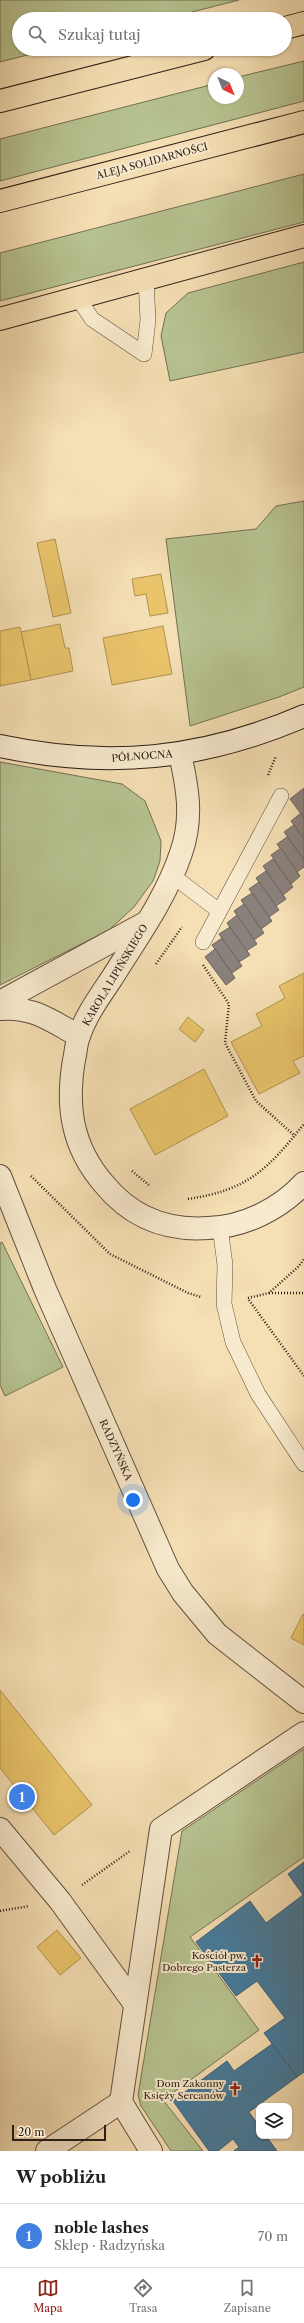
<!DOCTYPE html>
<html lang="pl">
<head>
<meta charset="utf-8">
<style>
	body { margin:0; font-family:"Libre Caslon Text",serif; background:#f6f6f6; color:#202124 }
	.controls { position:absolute; right:12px; bottom:12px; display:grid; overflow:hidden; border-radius:8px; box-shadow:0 1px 3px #0004 }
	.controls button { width:36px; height:36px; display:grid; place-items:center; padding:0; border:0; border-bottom:1px solid #e0e0e0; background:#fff; color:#202124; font:20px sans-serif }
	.compass { position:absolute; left:208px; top:68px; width:36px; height:36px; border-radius:50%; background:#fff; box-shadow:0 1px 3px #0004; rotate:137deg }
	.scale { position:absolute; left:12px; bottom:10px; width:94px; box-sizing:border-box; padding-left:4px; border:2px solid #2e1f17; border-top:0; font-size:11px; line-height:14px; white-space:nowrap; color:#2e1f17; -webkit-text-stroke:3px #f8eace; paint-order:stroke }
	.you { position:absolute; left:133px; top:1500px; width:14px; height:14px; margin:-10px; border:3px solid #fff; border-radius:50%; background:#1a73e8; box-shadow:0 0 0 6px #1a73e833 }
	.badge { display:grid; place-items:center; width:26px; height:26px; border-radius:50%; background:#8f2418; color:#fff; font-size:13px; font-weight:700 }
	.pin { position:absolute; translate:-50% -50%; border:2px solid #fff; box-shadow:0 1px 4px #0006 }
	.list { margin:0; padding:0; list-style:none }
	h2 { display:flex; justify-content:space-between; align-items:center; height:52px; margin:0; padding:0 16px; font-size:17px }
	h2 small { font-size:13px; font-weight:400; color:#757577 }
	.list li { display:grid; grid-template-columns:26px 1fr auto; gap:12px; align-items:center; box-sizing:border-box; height:64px; padding:0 16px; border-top:1px solid #e0e0e0 }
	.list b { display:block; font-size:15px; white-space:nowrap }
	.list p { margin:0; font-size:13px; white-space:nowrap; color:#757577 }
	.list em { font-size:13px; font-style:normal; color:#757577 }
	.icon { flex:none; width:22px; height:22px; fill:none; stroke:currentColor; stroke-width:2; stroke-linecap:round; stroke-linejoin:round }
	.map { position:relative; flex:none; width:304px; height:2151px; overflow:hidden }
	.search { position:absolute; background:#fff; box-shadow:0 1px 3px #0004; left:12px; right:12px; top:12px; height:44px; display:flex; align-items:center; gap:10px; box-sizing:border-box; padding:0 14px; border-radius:22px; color:#757577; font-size:15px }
	.sheet { height:116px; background:#fff }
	nav { display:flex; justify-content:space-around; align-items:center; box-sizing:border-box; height:56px; border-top:1px solid #e0e0e0; background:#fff; font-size:11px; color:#757577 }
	nav a { display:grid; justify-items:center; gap:2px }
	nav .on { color:#8f2418 }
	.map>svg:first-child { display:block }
</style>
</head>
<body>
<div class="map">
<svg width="304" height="2151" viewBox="0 0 304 2151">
	<rect width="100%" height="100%" fill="#f5dfb4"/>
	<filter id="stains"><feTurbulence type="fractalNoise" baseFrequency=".005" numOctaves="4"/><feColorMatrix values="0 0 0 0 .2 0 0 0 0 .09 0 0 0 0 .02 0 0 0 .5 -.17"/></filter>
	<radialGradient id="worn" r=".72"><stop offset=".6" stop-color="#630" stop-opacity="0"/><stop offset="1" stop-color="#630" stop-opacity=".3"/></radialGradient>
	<g fill="#b7c391" stroke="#727154">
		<polygon points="0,0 239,0 165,19 19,19 19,49 51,49 0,62"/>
		<polygon points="304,61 304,101 0,181 0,139 214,84 214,98 238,98 238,77"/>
		<polygon points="304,174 304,222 0,301 0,253"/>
		<polygon points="304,262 304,352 170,381 161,336 166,313 188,293"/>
		<polygon points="304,501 304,687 279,697 190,726 166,539 256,529 276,506"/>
		<polygon points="0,762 122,784 145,801 161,841 160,861 153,881 134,907 109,930 0,985"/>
		<polygon points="2,1242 63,1367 5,1396 0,1385 0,1243"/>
		<polygon points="304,1749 304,1857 190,1937 259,2030 163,2100 203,2151 171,2151 141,2106 138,2095 182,1831"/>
	</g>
	<g fill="#e9c46a" stroke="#b19251">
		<polygon points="55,539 71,613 53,617 37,543"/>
		<polygon points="161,574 168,613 150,616 146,594 135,596 132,579"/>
		<polygon points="60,624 65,648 69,648 73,671 31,680 21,632"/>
		<polygon points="163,626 172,674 112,685 103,638"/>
		<polygon points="20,627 31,680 0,686 0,631"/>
		<polygon points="304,973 304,1056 293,1061 300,1073 259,1094 231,1042 262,1026 256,1014 285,998 279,986"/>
		<polygon points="188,1017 204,1030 195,1042 179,1029"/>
		<polygon points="204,1069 228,1116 155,1155 130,1109"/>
		<polygon points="303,1614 304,1615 304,1645 291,1638"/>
		<polygon points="0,1690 92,1805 54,1835 0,1768"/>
		<polygon points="57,1930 81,1958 60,1975 37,1947"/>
	</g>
	<g fill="#457b9d" stroke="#3e5f75">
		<polygon points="304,1862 304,2072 297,2077 264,2033 285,2018 257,1981 236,1996 196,1942 250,1901 266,1923 303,1895 288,1874"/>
		<polygon points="272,2044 297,2077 249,2112 259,2126 259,2136 266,2136 277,2151 234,2151 239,2147 233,2139 218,2151 209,2151 173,2101 227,2061 234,2071"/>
	</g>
	<g fill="#8a817c" stroke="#6e645e">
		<polygon points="304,788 304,818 290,799"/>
		<polygon points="301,813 304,818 304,839 291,821"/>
		<polygon points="294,825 304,839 304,860 284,832"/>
		<polygon points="287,837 304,860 304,867 297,872 277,844"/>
		<polygon points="281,848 300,876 291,884 271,855"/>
		<polygon points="273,859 293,887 283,895 263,866"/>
		<polygon points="266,871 286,899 276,906 256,878"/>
		<polygon points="259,882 279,910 269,917 249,889"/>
		<polygon points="252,893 272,921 261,929 241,900"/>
		<polygon points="244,904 264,933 254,940 234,911"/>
		<polygon points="237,915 257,944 246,951 227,923"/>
		<polygon points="230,927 250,955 239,962 219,934"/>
		<polygon points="222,938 242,966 232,973 212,945"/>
		<polygon points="215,949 235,978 226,985 205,957"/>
	</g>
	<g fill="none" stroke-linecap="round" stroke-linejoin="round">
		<g stroke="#604f3e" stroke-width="16">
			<g id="lane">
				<polyline points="78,298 92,319 144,354 148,320 146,279"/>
				<polyline points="173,876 219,911"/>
				<polyline points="203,942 281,796"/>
				<polyline points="220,1227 225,1265 224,1304 233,1342 258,1394 304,1464"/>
			</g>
		</g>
		<g stroke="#604f3e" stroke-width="24">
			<g id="street">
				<path d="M180 754C188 789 193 819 181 853 166 898 137 938 112 978 100 996 86 1015 79 1036 76 1043 76 1052 74 1060 66 1107 72 1147 104 1184 131 1217 166 1231 208 1228 244 1227 280 1209 304 1183"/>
				<polyline points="0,1002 147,922"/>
				<path d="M0 1009C33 1006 51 1021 79 1036"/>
				<polyline points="0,1176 45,1289 168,1569 183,1593 217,1634 304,1702"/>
				<polyline points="0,1829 60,1901 134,2003"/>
				<polyline points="47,2151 121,2102"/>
				<polyline points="151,2151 121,2102 161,1829 304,1733"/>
			</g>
		</g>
		<g stroke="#2e1f17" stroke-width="24">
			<path id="secondary" d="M0 746C108 769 202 760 304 716"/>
		</g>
		<g stroke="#2e1f17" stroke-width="24">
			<g id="primary">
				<polyline points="285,28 304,23"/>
				<polyline points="0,101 204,49"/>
				<polyline points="0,201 304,122"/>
				<polyline points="0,319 304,236"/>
			</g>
		</g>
		<g stroke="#2e1f17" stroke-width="2.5" stroke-dasharray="1 2" stroke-linecap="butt">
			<polyline points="268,775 276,756"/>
			<polyline points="156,964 182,927"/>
			<polyline points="203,965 229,1004 225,1043 256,1101 295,1136"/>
			<polyline points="132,1171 150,1186"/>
			<polyline points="31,1176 110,1254 188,1293 201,1297"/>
			<path d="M188 1199C248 1190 267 1170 304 1124"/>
			<polyline points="269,1293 304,1293"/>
			<polyline points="248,1298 269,1293 299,1266 304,1259"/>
			<polyline points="249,1300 304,1376"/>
			<polyline points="13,1805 23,1797"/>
			<polyline points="82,1885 130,1851"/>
			<polyline points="0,1911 29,1906"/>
		</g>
		<use href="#lane" stroke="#f8eace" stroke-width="15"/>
		<use href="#street" stroke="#f8eace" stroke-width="22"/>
		<use href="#secondary" stroke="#f8eace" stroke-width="22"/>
		<use href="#primary" stroke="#f5dfb4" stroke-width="22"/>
	</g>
	<defs>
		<g id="church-bare" transform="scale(1.08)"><path d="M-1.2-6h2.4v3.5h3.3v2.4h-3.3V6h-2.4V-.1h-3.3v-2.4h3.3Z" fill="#8f2418" stroke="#f8eace" stroke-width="2.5" paint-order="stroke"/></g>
	</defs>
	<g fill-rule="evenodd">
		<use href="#church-bare" x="257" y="1961"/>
		<use href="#church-bare" x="235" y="2089"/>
	</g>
	<g text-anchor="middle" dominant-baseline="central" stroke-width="4" stroke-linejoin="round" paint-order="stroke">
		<g font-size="10" fill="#2e1f17" stroke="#f8eace">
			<text transform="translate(152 161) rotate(-15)">ALEJA SOLIDARNOŚCI</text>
			<text transform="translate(142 756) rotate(-4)">PÓŁNOCNA</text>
			<text transform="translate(115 975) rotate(-59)">KAROLA LIPIŃSKIEGO</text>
			<text transform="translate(116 1450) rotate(66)">RADZYŃSKA</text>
		</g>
		<g font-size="10" fill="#2e1f17" stroke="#f8eace" text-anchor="end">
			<text x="246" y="1955">Kościół pw.<tspan x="246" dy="12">Dobrego Pasterza</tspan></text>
			<text x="224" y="2083">Dom Zakonny<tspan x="224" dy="12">Księży Sercanów</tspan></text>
		</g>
	</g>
	<rect width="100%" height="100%" filter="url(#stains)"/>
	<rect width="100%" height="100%" fill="url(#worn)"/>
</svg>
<div class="controls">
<button><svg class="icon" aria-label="layers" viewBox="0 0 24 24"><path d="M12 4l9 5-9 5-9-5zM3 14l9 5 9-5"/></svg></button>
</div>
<svg class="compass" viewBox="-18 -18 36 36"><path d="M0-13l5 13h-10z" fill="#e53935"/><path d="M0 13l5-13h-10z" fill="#757577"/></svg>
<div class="scale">20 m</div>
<div class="you"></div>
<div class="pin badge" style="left:22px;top:1797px;background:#3f7fe0">1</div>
<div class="search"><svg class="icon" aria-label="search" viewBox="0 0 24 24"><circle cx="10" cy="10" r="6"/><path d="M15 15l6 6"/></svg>Szukaj tutaj</div>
</div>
<section class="sheet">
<h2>W pobliżu<small></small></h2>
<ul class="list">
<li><span class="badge" style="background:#3f7fe0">1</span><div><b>noble lashes</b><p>Sklep · Radzyńska</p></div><em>70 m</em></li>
</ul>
</section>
<nav>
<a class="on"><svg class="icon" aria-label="map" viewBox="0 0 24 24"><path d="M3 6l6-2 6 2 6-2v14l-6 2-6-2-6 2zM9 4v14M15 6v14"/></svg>Mapa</a>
<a><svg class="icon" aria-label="directions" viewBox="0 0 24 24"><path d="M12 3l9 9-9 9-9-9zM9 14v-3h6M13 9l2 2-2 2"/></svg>Trasa</a>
<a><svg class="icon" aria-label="saved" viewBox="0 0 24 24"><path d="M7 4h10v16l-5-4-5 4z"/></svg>Zapisane</a>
</nav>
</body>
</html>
